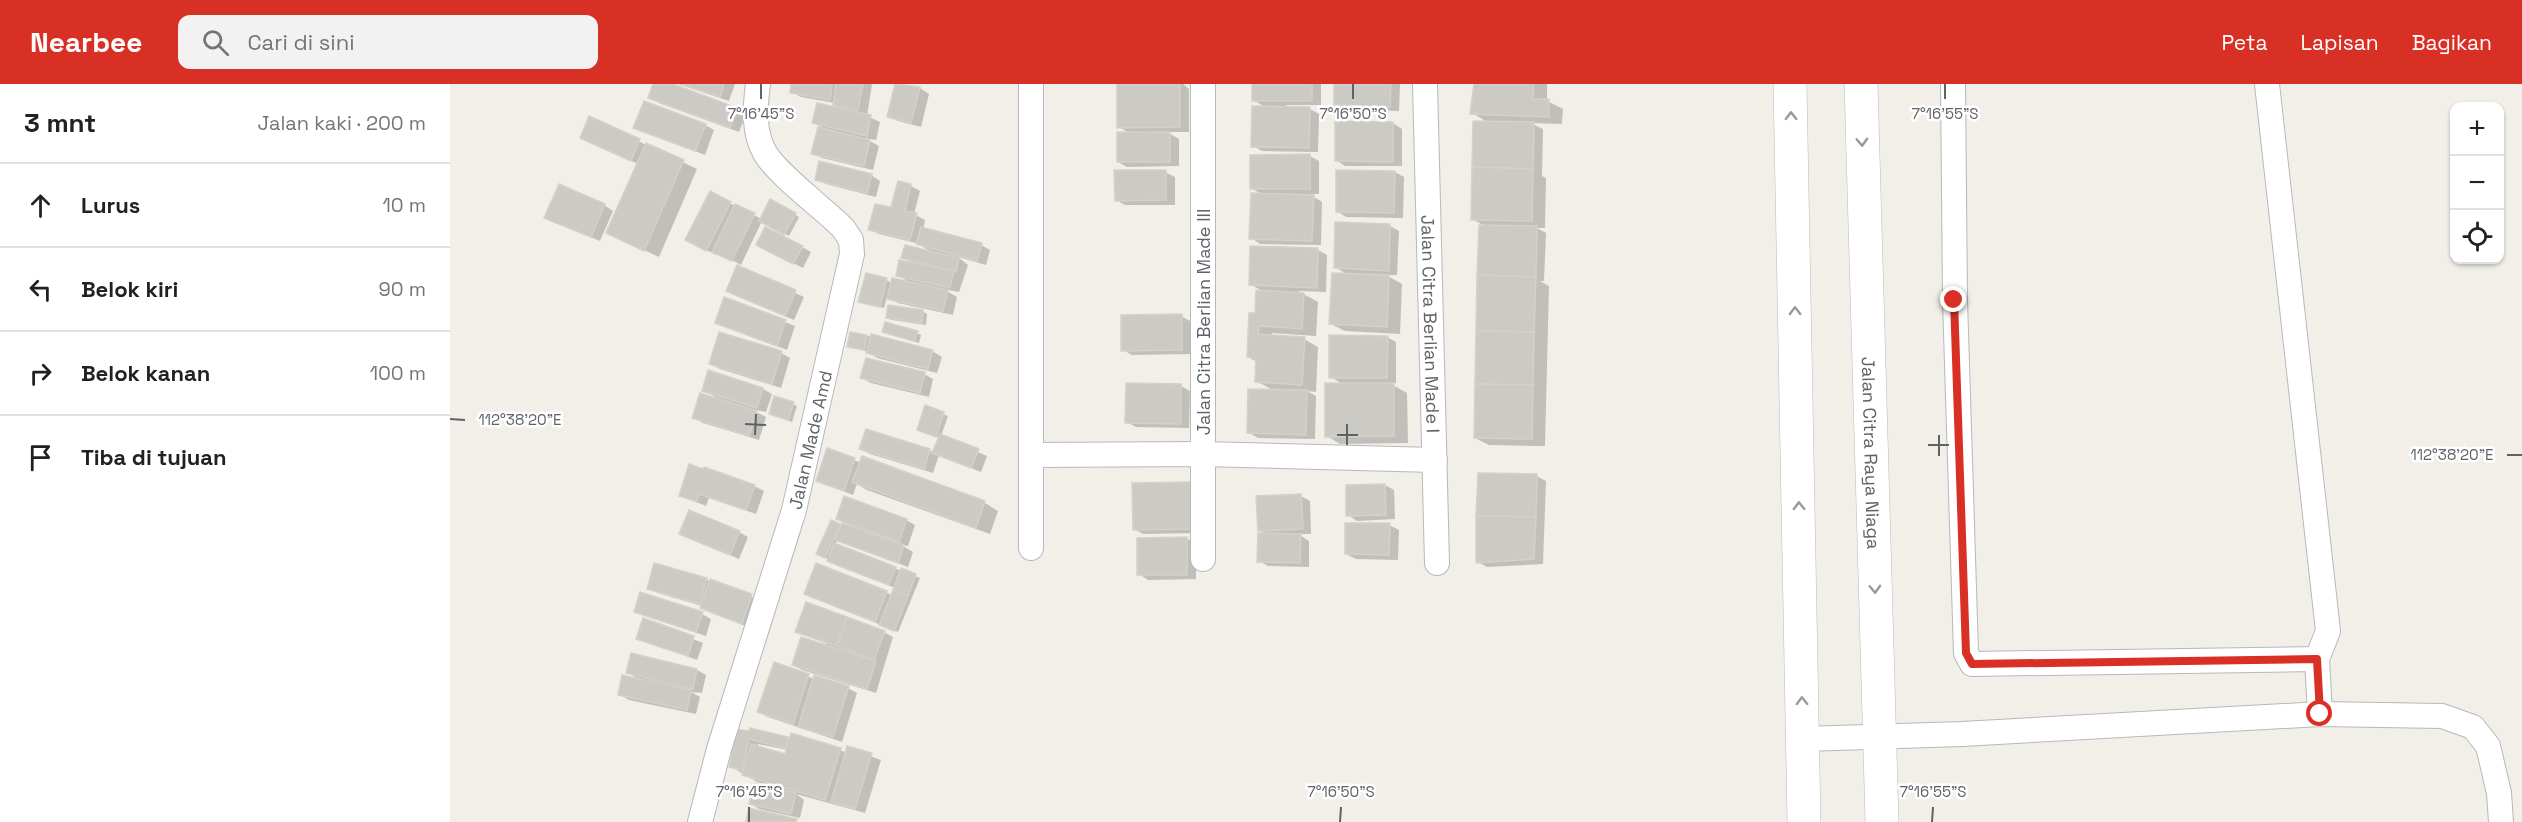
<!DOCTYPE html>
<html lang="id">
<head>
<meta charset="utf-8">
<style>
	body { margin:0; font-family:"Space Grotesk",sans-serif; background:#f2f2f2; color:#202124 }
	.controls { position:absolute; right:18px; top:18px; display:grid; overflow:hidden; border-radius:12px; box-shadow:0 2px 4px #0004 }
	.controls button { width:54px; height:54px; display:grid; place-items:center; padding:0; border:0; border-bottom:2px solid #e0e0e0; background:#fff; color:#202124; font:30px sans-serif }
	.stop { position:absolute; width:18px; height:18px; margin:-14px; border:4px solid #d93025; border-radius:50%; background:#fff }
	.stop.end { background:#d93025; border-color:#fff; box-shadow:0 2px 6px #0008 }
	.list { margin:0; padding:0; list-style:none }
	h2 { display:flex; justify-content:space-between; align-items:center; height:78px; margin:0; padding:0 24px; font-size:26px }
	h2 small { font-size:20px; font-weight:400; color:#757577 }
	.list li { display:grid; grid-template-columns:39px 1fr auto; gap:18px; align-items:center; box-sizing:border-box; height:84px; padding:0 24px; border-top:2px solid #e0e0e0 }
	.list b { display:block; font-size:22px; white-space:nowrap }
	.list em { font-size:20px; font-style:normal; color:#757577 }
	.icon { flex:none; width:33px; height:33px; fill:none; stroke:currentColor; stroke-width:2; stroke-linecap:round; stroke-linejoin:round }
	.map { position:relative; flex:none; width:2072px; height:738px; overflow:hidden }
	header { display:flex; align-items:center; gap:36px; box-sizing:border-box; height:84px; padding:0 30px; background:#d93025; color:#fff }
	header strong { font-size:28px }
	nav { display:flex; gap:33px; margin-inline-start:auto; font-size:21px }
	.search { width:420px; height:54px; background:#f2f2f2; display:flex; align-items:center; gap:15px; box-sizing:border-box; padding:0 21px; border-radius:12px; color:#757577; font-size:22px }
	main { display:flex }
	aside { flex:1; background:#fff }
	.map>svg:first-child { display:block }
</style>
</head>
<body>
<header>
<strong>Nearbee</strong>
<div class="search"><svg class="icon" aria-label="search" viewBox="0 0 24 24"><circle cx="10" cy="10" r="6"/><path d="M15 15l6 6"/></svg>Cari di sini</div>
<nav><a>Peta</a><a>Lapisan</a><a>Bagikan</a></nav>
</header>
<main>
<aside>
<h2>3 mnt<small>Jalan kaki · 200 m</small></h2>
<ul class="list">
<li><svg class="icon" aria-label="ahead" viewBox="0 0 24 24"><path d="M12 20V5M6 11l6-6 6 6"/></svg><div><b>Lurus</b></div><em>10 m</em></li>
<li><svg class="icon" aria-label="left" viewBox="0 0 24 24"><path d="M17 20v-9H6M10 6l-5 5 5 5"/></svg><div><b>Belok kiri</b></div><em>90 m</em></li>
<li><svg class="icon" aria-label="right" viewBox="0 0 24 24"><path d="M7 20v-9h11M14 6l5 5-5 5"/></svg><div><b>Belok kanan</b></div><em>100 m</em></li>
<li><svg class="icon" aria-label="arrive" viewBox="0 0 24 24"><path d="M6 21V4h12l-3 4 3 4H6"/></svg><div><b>Tiba di tujuan</b></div></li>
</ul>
</aside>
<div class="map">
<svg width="2072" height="738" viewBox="0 0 2072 738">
	<rect width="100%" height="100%" fill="#f1efe8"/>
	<g fill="#0003" fill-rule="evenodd">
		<polygon points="205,0 218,0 287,25 296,30 289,48 209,19 200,13"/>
		<polygon points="228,0 285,0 279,17"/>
		<polygon points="343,0 422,0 417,32 430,38 426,56 414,54 429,62 423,86 372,74 363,69 377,46 364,39 384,24 385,19 351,13 342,8"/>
		<polygon points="446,0 470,4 479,10 471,43 448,37 438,32"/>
		<polygon points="669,0 733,0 739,5 739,48 717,48 729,55 729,82 677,83 668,78 681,50 669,43"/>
		<polygon points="803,0 871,0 871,21 836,21 836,24 860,25 869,30 868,68 812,67 803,62 817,24 803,16"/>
		<polygon points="886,0 950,0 949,27 894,25 885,20"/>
		<polygon points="1025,0 1097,0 1097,17 1113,25 1112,40 1081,39 1093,45 1092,92 1096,94 1095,144 1087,144 1096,149 1094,197 1090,197 1099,202 1095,362 1039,361 1025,354 1035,142 1022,135 1039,39 1022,29"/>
		<polygon points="140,34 247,85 209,173 158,149 188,80 141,59"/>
		<polygon points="943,39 952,45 952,82 895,82 886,76"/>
		<polygon points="255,41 264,46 255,71 185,43"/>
		<polygon points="860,72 869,77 869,110 859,110 872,118 871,161 810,160 801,154 813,111 801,104"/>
		<polygon points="715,88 725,93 725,121 675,121 666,116"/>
		<polygon points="945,88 954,93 953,134 896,133 887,127"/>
		<polygon points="421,91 430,97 426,113 376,100 367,95"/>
		<polygon points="461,102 470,107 464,130 475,136 473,145 531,161 540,166 536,181 508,173 518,181 509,208 493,205 507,213 503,231 448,219 437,213 434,224 414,219 436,196 442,199 460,199 448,191 464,180 453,173 482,168 466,159 429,150 420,145 442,125"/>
		<polygon points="261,110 312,135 321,117 349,133 339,152 312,137 291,181 267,168 266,171 237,156"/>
		<polygon points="154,121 163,127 150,157 105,138"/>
		<polygon points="940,142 949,147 947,191 936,191 952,200 950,250 895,247 881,240 898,191 885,183"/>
		<polygon points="352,163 361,168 353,184 317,166"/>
		<polygon points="868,166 877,171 876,208 848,207 868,218 866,252 822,249 822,253 854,255 868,263 866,308 857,307 866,312 865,355 808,354 798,348 823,306 806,297 807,278 798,273 806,230 814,208 800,200"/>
		<polygon points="288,183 354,213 344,236 287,212"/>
		<polygon points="275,215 345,242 337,266 267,239"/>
		<polygon points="439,222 473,228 477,230 476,241 442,236 437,234"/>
		<polygon points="731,232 740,237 741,270 682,271 673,266"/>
		<polygon points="467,249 471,251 469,259 438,250"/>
		<polygon points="417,252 482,267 492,273 487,289 427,274 418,268 399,262"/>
		<polygon points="937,253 946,258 946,299 939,299 957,309 958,359 890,360 877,352 894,301 881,293"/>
		<polygon points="331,269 340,274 331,304 270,285 261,280"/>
		<polygon points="474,290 483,295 479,313 421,299 412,294"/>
		<polygon points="731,302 740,307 739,344 686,343 677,338"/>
		<polygon points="313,305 322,310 316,328 301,325 316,333 309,356 253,339 244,333 267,314 254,306"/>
		<polygon points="343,320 347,322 342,338 320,329"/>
		<polygon points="476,323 498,332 491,352 537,372 531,388 489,371 483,389 420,370 411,365 417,347 484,368 490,354 468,346"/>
		<polygon points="413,374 535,419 548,427 540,450 417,406 407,400 403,411 367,397 404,376 411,379"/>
		<polygon points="254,387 304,402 314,407 306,430 259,414 256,422 230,411"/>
		<polygon points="1086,392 1096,397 1093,480 1037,483 1028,478"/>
		<polygon points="683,400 752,449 693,450 684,445"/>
		<polygon points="935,401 944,406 945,435 907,437 898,431"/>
		<polygon points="851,412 860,417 861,450 848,450 859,457 859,483 818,482 809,477 818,451 809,446"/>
		<polygon points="388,435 456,436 465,441 458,462 451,461 463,468 458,483 388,456 385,461 470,494 448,548 356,510 436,508 442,512 445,504 388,482 368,469 382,438 392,443 401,442"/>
		<polygon points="939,441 949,446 948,476 906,475 896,470"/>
		<polygon points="289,448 298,453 289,475 231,450"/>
		<polygon points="736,454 746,460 746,495 698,496 689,490"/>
		<polygon points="205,481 257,496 311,517 301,544 261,529 252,522 208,509 198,504"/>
		<polygon points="186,527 252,530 261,535 256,552 195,532"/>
		<polygon points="194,536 253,559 247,576 188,554"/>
		<polygon points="347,547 434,548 443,553 426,609 352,586 343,581 377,560"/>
		<polygon points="325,580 364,595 398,604 407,609 392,658 318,633 309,628"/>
		<polygon points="247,586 256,591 252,609 241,608 250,613 246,630 179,616 170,611 191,596 178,589"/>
		<path d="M288 646 337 654 390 666 397 669 398 664 431 676 415 729 346 710 354 716 350 734 309 725 300 719 322 703 307 698 280 682ZM308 660 338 666 336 672 308 664Z"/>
	</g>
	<g fill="#cccac5" stroke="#d6d1c6" stroke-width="1.5">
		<polygon points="203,0 223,0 287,24 280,44 198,14"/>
		<polygon points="231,0 274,0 270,13"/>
		<polygon points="341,0 382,0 380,16 340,9"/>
		<polygon points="386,0 413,0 408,26 383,22"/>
		<polygon points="445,0 470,3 461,39 437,33"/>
		<polygon points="667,0 730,0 730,43 667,44"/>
		<rect x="802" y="0" width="60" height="17"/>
		<polygon points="884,0 941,0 940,23 884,21"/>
		<polygon points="1024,0 1084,0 1083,15 1099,15 1099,33 1020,30"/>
		<polygon points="194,17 256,40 245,67 183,44"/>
		<polygon points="367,19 421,31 417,52 362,39"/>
		<polygon points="802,22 860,23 859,64 801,63"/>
		<polygon points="139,32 190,55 181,77 130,54"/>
		<polygon points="885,37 943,38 943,78 885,77"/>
		<polygon points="1023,37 1084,38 1083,85 1022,83"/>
		<polygon points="368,43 420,56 414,82 361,70"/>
		<rect x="667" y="48" width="53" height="30"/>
		<polygon points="196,59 234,76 194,167 156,149"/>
		<polygon points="860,70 860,105 800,105 800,71"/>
		<polygon points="369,77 422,90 417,109 365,96"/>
		<polygon points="1022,83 1083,85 1082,137 1021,136"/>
		<polygon points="664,86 716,86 716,116 665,117"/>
		<polygon points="886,86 945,87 944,129 886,128"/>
		<polygon points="448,97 461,100 455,127 467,129 460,156 418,146 425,120 441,123"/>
		<polygon points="109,100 155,120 141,153 94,134"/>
		<polygon points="260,107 281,118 256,167 235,156"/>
		<polygon points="801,109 864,111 862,157 799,155"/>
		<polygon points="320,115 346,129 334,151 309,137"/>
		<polygon points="285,120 305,129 282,177 262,168"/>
		<polygon points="885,138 940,140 939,187 884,184"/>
		<polygon points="1029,141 1087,142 1086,193 1027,191"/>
		<polygon points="315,143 353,162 343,180 306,161"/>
		<polygon points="471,143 532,159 527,177 466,160"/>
		<polygon points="455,161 509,174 506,188 451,174"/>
		<polygon points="800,162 868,164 867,204 799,201"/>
		<polygon points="449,176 504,187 500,204 446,192"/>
		<polygon points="287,181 346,206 335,232 276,207"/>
		<polygon points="416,189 437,194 430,223 408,218"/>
		<polygon points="882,189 939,191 937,243 879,240"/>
		<polygon points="1027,191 1086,193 1084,248 1026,247"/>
		<polygon points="442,194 498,206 493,227 437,215"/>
		<polygon points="806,206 854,209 852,245 809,242 808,250 855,253 852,301 805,298 806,274 797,273 799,229 805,229"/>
		<polygon points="274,213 336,236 327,262 265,239"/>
		<polygon points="438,221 473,226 472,239 436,234"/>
		<polygon points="732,230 732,266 671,267 671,231"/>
		<polygon points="435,238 468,247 464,257 432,248"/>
		<polygon points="1026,247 1084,248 1083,301 1025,300"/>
		<polygon points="269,248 332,267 322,300 259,280"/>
		<polygon points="400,248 417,251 414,266 397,263"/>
		<polygon points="421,250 483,266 478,285 416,269"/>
		<polygon points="879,251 938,252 937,294 879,294"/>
		<polygon points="416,274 475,288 470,309 410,294"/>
		<polygon points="258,286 313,304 307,324 252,307"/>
		<polygon points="676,299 731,300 731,340 675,339"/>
		<polygon points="875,299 944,299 944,352 875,353"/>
		<polygon points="1025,300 1083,301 1082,355 1024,354"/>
		<polygon points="798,305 857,306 856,351 797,349"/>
		<polygon points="250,309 307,327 299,352 242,334"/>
		<polygon points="324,312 344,318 338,336 319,330"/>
		<polygon points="475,321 494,328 486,353 467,346"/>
		<polygon points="416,345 480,365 474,385 409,365"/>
		<polygon points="490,350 529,365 521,384 482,369"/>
		<polygon points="377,364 405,374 394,407 366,397"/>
		<polygon points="412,372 535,417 526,444 402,398"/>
		<polygon points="239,380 253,385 254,383 305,401 296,426 249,410 247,418 229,412"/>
		<polygon points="1028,389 1087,390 1086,433 1026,432"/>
		<polygon points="742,398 743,445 683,446 682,399"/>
		<polygon points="935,400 936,431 896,432 896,401"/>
		<polygon points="851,410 853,445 808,447 806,412"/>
		<polygon points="394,412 457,435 449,458 386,435"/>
		<polygon points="239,426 290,447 280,471 229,450"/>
		<polygon points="1026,432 1086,433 1084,475 1026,479"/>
		<polygon points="381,436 390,440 375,474 366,470"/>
		<polygon points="392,439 454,461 448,479 385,456"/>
		<polygon points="895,439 940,439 939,471 895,470"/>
		<polygon points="808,449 851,450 850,479 807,478"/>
		<polygon points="737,453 737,491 687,491 687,454"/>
		<polygon points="384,459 446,483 439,501 377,477"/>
		<polygon points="204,479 257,494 250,520 197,505"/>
		<polygon points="366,479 437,507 425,538 354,510"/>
		<polygon points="451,484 466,490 458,512 443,506"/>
		<polygon points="260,495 302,510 292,540 250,524"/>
		<polygon points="443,506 458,512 444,547 429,541"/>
		<polygon points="190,508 253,528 246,548 184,528"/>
		<polygon points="356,518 397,533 387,562 345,548"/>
		<polygon points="397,533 435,547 424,576 387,562"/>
		<polygon points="193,534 244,552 238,572 186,555"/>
		<polygon points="351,553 426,577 417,605 342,581"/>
		<polygon points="181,569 247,585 243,605 176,589"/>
		<polygon points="324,578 359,590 343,640 307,628"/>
		<polygon points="172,591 241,606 237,626 168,611"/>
		<polygon points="364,591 399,602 383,653 348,643"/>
		<polygon points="300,644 338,653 335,664 299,655 292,686 279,683 287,645 299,647"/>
		<polygon points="341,649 391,664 375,716 292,691 301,660 335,670"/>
		<polygon points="397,662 422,669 405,725 381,718"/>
		<polygon points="304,699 346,709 341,730 299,720"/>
		<polygon points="299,724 347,735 346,738 296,738"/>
	</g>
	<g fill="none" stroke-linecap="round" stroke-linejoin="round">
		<g stroke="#b5b8bc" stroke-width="26">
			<g id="street">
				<polyline points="753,0 753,475"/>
				<path id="s1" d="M975 0 987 479"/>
				<polyline points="1503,0 1505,216 1516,569 1522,580 1867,575"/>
				<polyline points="1817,0 1878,547 1867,575 1870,630"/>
				<polyline points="581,371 752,370 985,376"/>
				<polyline points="581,464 581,0"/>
				<polyline points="1353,655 1512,650 1870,630 1992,632 2023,643 2038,662 2049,709 2051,738"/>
				<path id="s2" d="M250 738 269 665 344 426 402 170 401 156 393 144C374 125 327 90 315 69 303 48 305 23 308 0"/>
			</g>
		</g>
		<g stroke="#b6babf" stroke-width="34">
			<g id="secondary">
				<polyline points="1340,0 1354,738"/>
				<path id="s3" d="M1411 0 1432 738"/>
			</g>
		</g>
		<use href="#street" stroke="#fff" stroke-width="24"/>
		<use href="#secondary" stroke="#fff" stroke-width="33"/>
	</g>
	<defs><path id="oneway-chevron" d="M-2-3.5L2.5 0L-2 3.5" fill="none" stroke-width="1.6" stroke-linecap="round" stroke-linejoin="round" transform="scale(1.5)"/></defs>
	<g stroke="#979a9d">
		<use href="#oneway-chevron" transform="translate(1341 32) rotate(-91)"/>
		<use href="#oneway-chevron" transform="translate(1412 58) rotate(88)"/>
		<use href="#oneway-chevron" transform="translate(1345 227) rotate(-91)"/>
		<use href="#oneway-chevron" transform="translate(1349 422) rotate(-91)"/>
		<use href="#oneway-chevron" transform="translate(1425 505) rotate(88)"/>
		<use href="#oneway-chevron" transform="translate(1352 617) rotate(-91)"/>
	</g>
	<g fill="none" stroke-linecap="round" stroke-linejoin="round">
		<polyline stroke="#d93025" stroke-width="8" points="1504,216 1516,569 1522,580 1867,575 1870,630"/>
	</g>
	<path fill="none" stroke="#5f6368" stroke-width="2" d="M311 15V0M903 15V0M1495 15V0M0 335 15 336M295 340 316 341M305 351 306 330M887 351H908M897 361V340M1478 361H1499M2057 371H2072M1489 372V351M299 738V723M890 738 891 723M1482 738 1483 723"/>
	<g text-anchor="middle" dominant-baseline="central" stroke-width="5" stroke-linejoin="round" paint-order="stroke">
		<g font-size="18" fill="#5f6368" stroke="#fff">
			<text transform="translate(753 238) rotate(-90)">Jalan Citra Berlian Made III</text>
			<text stroke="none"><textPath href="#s1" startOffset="240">Jalan Citra Berlian Made I</textPath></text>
			<text stroke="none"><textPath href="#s2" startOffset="398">Jalan Made Amd</textPath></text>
			<text stroke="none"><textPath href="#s3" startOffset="369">Jalan Citra Raya Niaga</textPath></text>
		</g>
	</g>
	<g font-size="15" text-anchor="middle" fill="#5f6368" stroke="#fff" stroke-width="5" stroke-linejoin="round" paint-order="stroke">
		<text x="311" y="35">7°16'45"S</text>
		<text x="903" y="35">7°16'50"S</text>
		<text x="1495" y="35">7°16'55"S</text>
		<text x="70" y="341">112°38'20"E</text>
		<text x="2002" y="376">112°38'20"E</text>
		<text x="299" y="713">7°16'45"S</text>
		<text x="891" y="713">7°16'50"S</text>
		<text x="1483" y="713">7°16'55"S</text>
	</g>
</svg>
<div class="controls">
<button>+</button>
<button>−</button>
<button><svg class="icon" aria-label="locate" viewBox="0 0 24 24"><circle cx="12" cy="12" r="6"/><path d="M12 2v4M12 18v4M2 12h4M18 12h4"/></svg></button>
</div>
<div class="stop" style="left:1870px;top:630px"></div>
<div class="stop end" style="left:1504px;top:216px"></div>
</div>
</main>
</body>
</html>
